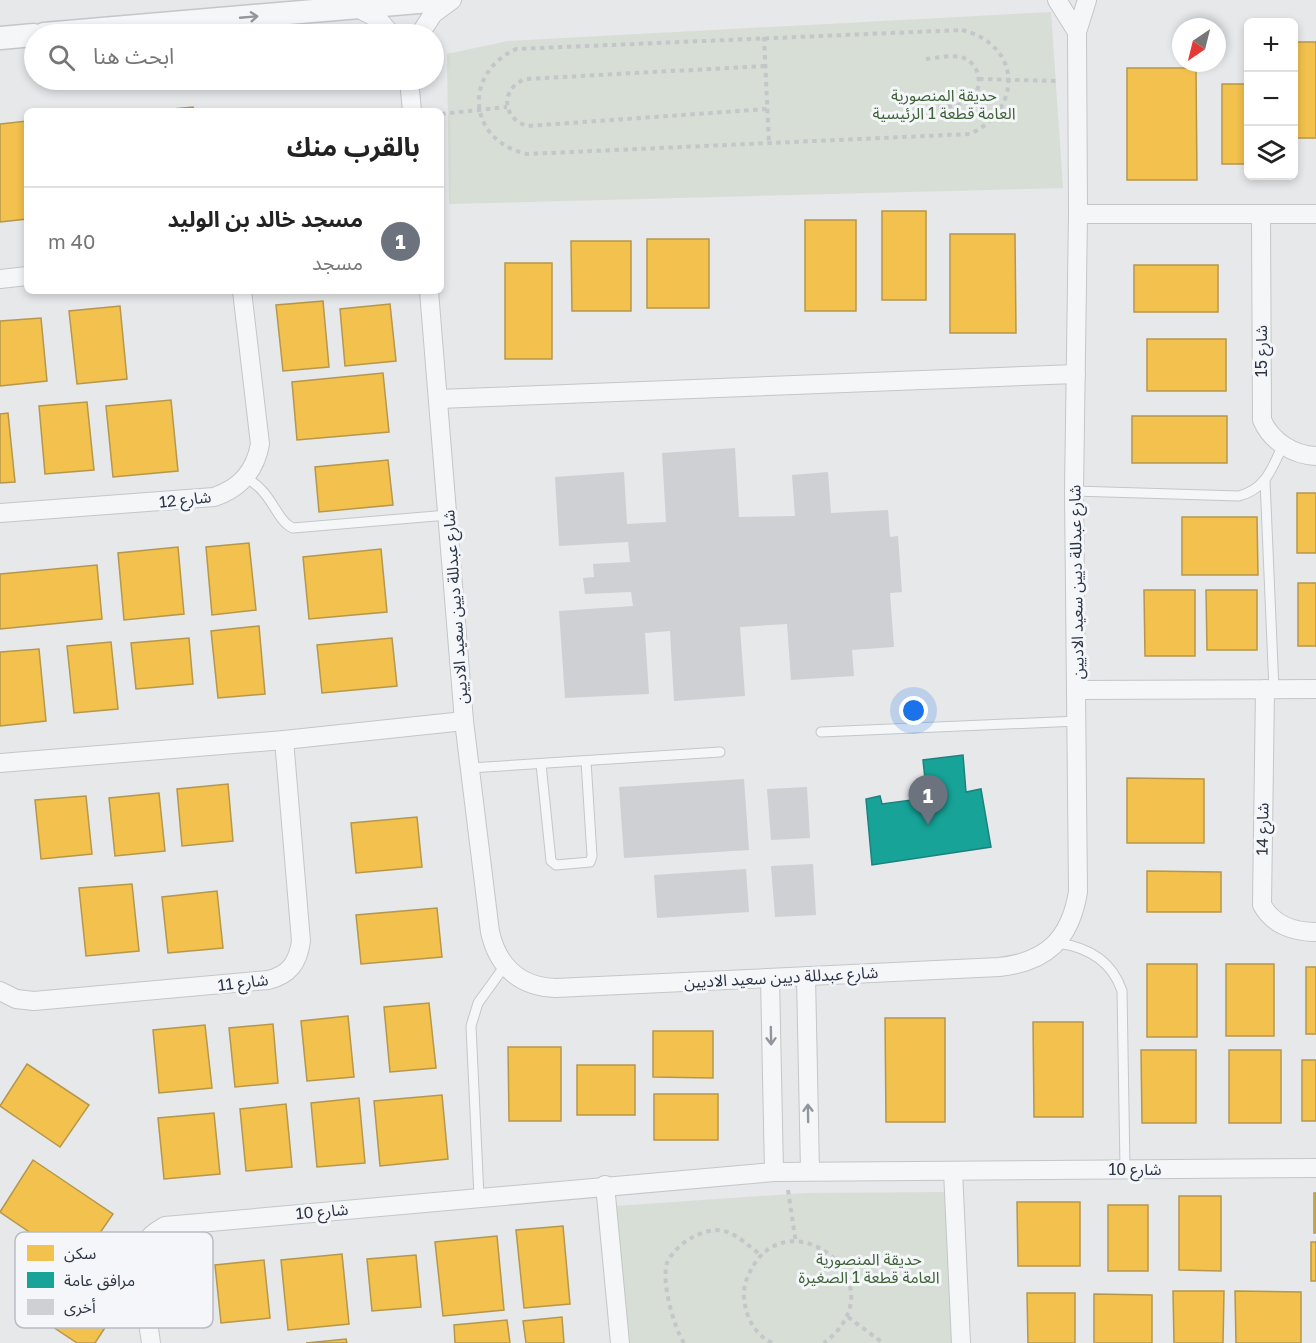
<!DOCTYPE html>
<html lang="ar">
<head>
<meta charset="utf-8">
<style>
	body { margin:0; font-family:"Golos Text","Noto Sans Arabic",sans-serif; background:#f2f2f2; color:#222; direction:rtl }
	.controls { position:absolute; right:18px; top:18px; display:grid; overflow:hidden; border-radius:9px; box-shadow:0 3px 9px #0003 }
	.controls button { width:54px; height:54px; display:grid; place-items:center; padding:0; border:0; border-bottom:2px solid #e0e0e0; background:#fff; color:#222; font:30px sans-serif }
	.compass { position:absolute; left:1172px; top:18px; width:54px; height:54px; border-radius:50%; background:#fff; box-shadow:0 3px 9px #0003; rotate:215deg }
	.you { position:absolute; left:914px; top:711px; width:21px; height:21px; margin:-15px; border:4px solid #fff; border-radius:50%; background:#1a73e8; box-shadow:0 0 0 9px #1a73e833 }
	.badge { display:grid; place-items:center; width:39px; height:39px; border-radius:50%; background:#6c737f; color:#fff; font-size:20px; font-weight:700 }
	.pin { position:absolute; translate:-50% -50px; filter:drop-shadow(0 2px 3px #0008) }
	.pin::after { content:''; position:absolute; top:32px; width:21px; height:18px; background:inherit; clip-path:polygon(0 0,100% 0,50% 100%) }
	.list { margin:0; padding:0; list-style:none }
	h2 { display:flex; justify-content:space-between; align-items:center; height:78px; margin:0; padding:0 24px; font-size:26px }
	h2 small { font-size:20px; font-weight:400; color:#767676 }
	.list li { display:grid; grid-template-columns:39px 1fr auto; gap:18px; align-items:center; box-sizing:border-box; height:108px; padding:0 24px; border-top:2px solid #e0e0e0 }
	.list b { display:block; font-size:22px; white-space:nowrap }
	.list p { margin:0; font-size:20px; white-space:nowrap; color:#767676 }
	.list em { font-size:20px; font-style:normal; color:#767676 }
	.icon { flex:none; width:33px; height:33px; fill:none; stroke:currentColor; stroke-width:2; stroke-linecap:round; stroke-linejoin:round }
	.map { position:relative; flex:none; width:1316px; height:1343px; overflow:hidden; direction:ltr }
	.search { position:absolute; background:#fff; box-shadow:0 3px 9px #0003; left:24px; top:24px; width:420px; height:66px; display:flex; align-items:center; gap:15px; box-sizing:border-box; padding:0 21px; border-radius:33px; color:#767676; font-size:22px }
	.panel { position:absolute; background:#fff; box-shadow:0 3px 9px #0003; left:24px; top:108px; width:420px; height:186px; border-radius:9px; direction:rtl }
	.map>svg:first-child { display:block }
</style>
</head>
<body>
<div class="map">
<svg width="1316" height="1343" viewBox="0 0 1316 1343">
	<rect width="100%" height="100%" fill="#e6e8ea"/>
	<g fill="#d6ded6">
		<polygon points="1051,12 1063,188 449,204 447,54 508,41"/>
		<polygon points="946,1192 955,1343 627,1343 616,1206 806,1193"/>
	</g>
	<g fill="#f2c14e" stroke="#b6974b" stroke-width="1.5">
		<rect x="1294" y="42" width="22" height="96"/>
		<polygon points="1127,68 1196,68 1197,180 1127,180"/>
		<rect x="1222" y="84" width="26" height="80"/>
		<polygon points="193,107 194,111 151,111"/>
		<polygon points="27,121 27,219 0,222 0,124"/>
		<rect x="882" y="211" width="44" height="89"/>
		<rect x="805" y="220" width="51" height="91"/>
		<polygon points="950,234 1015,234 1016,333 950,333"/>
		<rect x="647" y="239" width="62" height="69"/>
		<polygon points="571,241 631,241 631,311 572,311"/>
		<rect x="505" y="263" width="47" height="96"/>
		<rect x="1134" y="265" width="84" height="47"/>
		<polygon points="323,301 329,367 283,371 276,305"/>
		<polygon points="390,304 396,361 345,366 340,309"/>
		<polygon points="120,306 127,379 77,384 69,311"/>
		<polygon points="41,318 47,381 0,386 0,321"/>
		<rect x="1147" y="339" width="79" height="52"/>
		<polygon points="383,373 389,432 297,440 292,382"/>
		<polygon points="171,400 178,471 113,477 106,406"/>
		<polygon points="87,402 94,470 45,474 39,406"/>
		<polygon points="8,413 15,482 0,483 0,414"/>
		<rect x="1132" y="416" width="95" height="47"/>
		<polygon points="388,460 393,505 319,512 315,467"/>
		<rect x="1297" y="493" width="19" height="60"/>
		<polygon points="1182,517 1257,517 1258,575 1182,575"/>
		<polygon points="249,543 256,610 212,615 206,547"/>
		<polygon points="178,547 184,614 124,620 118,553"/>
		<polygon points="381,549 387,612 309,619 303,557"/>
		<polygon points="97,565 102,619 0,629 0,574"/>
		<rect x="1298" y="583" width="18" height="63"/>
		<polygon points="1144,590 1195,590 1195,656 1145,656"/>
		<polygon points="1206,590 1257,590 1257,650 1207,650"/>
		<polygon points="259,626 265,694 218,698 211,631"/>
		<polygon points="189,638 193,684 136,689 131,643"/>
		<polygon points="392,638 397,686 322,693 317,645"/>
		<polygon points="111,642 118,709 74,713 67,646"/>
		<polygon points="39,649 46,721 0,726 0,652"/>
		<polygon points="1127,778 1204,779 1204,843 1127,843"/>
		<polygon points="228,784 233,841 182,846 177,789"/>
		<polygon points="159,793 165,851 115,856 109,798"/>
		<polygon points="86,796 92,854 41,859 35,800"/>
		<polygon points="417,817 422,867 356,873 351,823"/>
		<polygon points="1147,871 1221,872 1221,912 1147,912"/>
		<polygon points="132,884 139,951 86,956 79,888"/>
		<polygon points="217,891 223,948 168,953 162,897"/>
		<polygon points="437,908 442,957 361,964 356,915"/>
		<rect x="1147" y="964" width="50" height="73"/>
		<rect x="1226" y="964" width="48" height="72"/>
		<rect x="1306" y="967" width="10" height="67"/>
		<polygon points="429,1003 436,1068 390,1072 384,1007"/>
		<polygon points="348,1016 354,1077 307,1081 301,1021"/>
		<polygon points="885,1018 945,1018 945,1122 886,1122"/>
		<polygon points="1033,1022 1083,1022 1083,1117 1034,1117"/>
		<polygon points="273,1024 278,1083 235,1087 229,1028"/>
		<polygon points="205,1025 212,1088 159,1093 153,1030"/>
		<polygon points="653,1031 713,1031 713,1078 653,1077"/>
		<polygon points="508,1047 561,1047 561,1121 509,1121"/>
		<polygon points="1141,1050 1196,1050 1196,1123 1142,1123"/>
		<rect x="1229" y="1050" width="52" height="73"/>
		<rect x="1302" y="1060" width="14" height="61"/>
		<polygon points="27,1064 89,1105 60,1147 0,1106"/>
		<rect x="577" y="1065" width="58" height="50"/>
		<rect x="654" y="1094" width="64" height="46"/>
		<polygon points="442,1095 448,1159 380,1166 374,1101"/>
		<polygon points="359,1098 365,1163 317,1167 311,1103"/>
		<polygon points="286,1104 292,1167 246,1171 240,1109"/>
		<polygon points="214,1113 220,1174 164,1179 158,1118"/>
		<polygon points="33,1160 113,1214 78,1265 0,1212"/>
		<rect x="1314" y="1193" width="2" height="40"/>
		<polygon points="1179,1196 1221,1196 1221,1271 1179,1270"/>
		<polygon points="1017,1202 1080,1202 1080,1266 1018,1266"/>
		<rect x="1108" y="1205" width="40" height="66"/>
		<polygon points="563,1226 570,1304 524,1308 516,1230"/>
		<polygon points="497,1236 504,1310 443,1316 435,1242"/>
		<rect x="1311" y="1242" width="5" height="39"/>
		<polygon points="342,1254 349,1324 288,1330 281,1260"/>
		<polygon points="416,1255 421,1307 372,1311 367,1259"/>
		<polygon points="264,1260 270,1318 221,1323 215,1265"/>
		<polygon points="49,1275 112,1317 95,1343 77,1343 26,1309"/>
		<polygon points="1173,1291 1224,1291 1223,1343 1174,1343"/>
		<polygon points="1235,1291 1301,1292 1301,1343 1236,1343"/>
		<polygon points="1027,1293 1075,1293 1075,1343 1028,1343"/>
		<polygon points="1094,1294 1152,1295 1152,1343 1094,1343"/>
		<polygon points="562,1317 564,1343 526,1343 523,1321"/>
		<polygon points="507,1320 510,1343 455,1343 454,1325"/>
		<polygon points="346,1339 347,1343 306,1343"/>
	</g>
	<polygon fill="#17a398" stroke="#1d827f" stroke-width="1.5" points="963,755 966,792 981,789 991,847 872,865 866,799 880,796 882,804 927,798 923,760"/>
	<g fill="#ced0d3">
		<polygon points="735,448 739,517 795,516 792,475 828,472 831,513 888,510 890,537 898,536 902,592 890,593 894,647 852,650 854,676 791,680 787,624 740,627 745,696 674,701 670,631 645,633 649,694 565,698 559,611 633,606 631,592 585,594 583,578 594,577 593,564 630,562 628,542 559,546 555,477 624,472 627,524 666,522 662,453"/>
		<polygon points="744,779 749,850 624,858 619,787"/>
		<polygon points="807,787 810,838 771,840 767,789"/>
		<polygon points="813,864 816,915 775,917 771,866"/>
		<polygon points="746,869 749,912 657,918 654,875"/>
	</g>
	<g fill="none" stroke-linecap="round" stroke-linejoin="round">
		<g stroke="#c4c6c8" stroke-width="11">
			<g id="service">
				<path d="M246 478C273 492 276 521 293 528L448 515"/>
				<polyline points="1265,481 1274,690"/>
				<path d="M1074 491 1239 496C1266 489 1272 468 1283 445"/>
				<polyline points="821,732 1078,721"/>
				<polyline points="541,764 551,861 556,865 590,862 592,856 586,761"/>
				<polyline points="470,768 720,752"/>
				<path d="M1057 943C1088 947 1112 961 1122 991L1125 1168"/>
				<polyline points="479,1197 471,1026 478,1003 504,967"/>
			</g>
		</g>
		<g stroke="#c4c6c8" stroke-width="20">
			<g id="minor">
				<polyline points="1057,0 1077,32"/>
				<polyline points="356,7 378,19 391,34"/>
				<polyline points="420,34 433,14 452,0"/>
				<polyline points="409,80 412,111"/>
				<polyline points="1078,214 1316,214"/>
				<path d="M1261 214 1262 420C1271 441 1293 455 1316 456"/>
				<polyline points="0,279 27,276"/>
				<path d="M429 291 464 721 490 932C498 967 520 987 556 988L999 967C1046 962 1070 940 1078 892L1074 491 1078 214 1077 32 1087 0"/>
				<polyline points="438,399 1076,374"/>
				<path d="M0 513 214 497C240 488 255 472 260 444L242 291"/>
				<path d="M1265 689 1262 905C1273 925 1294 932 1316 932"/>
				<polyline points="1077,690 1316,689"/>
				<polyline points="0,763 284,740 464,721"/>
				<polyline points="806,976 810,1171"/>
				<polyline points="770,978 774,1172"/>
				<path d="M0 991 16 999 34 1001 268 980C289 975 298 963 301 941L284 740"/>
				<polyline points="953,1171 961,1343"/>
				<polyline points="605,1185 620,1343"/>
				<path d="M151 1343C148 1317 133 1258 150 1237 153 1233 160 1229 165 1226L774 1172 1316 1168"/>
			</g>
		</g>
		<g stroke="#c4c6c8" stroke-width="25">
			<g id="tertiary">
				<polyline points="44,34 442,0"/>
				<polyline points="0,38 34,35"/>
			</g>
		</g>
		<g stroke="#c5c6ca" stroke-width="4" stroke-dasharray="4.5 4.5" stroke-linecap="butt">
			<path d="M962 30C1022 45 1023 109 970 134L527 154C468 141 462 74 516 49Z"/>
			<polyline points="764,37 769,144"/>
			<path d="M926 59C937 58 953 54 964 58 983 66 984 95 965 103 955 107 942 107 932 108"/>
			<path d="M765 66 525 79C500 89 502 118 527 126L767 109"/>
			<polyline points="979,79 1059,81"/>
			<polyline points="441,114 507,107"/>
			<polyline points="788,1190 796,1243"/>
			<polyline points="848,1317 883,1343"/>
			<path d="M684 1343C674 1328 661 1282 667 1263 671 1253 683 1242 693 1237 702 1233 713 1228 724 1231 737 1234 751 1248 762 1256"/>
			<path d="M772 1343C754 1334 746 1317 744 1298 743 1285 748 1274 755 1263 797 1201 900 1286 824 1343"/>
		</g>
		<use href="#service" stroke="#f5f6f7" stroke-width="9"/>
		<use href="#minor" stroke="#f5f6f7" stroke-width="18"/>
		<use href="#tertiary" stroke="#f5f6f7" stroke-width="22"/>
	</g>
	<defs><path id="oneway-shaft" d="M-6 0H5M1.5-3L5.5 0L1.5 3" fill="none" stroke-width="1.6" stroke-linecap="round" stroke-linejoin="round" transform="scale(1.5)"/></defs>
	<g stroke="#90959e">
		<use href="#oneway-shaft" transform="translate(249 17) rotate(-5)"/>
		<use href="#oneway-shaft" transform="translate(771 1036) rotate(89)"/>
		<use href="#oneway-shaft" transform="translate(808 1113) rotate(-91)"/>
	</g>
	<g text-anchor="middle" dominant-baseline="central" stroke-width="6" stroke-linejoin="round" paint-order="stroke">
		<g font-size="16" fill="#3f6138" stroke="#f4f6f9">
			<text x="944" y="95">حديقة المنصورية<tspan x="944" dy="18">العامة قطعة 1 الرئيسية</tspan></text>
			<text x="869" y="1259">حديقة المنصورية<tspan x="869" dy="18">العامة قطعة 1 الصغيرة</tspan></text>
		</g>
		<g font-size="16" fill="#2b3445" stroke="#f4f6f9">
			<text transform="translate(1261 351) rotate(-90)">شارع 15</text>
			<text transform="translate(185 499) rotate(-6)">شارع 12</text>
			<text transform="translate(1076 582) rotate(-91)">شارع عبدللة ديين سعيد الاديين</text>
			<text transform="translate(455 607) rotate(-94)">شارع عبدللة ديين سعيد الاديين</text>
			<text transform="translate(1262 829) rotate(-89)">شارع 14</text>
			<text transform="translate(781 977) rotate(-3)">شارع عبدللة ديين سعيد الاديين</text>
			<text transform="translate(243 982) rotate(-7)">شارع 11</text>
			<text x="1135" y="1169">شارع 10</text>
			<text transform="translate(322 1211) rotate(-5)">شارع 10</text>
		</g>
	</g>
	<rect x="15" y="1232" width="198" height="96" rx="9" fill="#f4f6f9" stroke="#b8bcc3" stroke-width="1.5"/>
	<rect x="27" y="1245" width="27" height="16" fill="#f2c14e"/>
	<rect x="27" y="1272" width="27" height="16" fill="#17a398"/>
	<rect x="27" y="1299" width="27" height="16" fill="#ced0d3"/>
	<g font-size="16" fill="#2b3445">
		<text x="64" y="1259">سكن</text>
		<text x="64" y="1286">مرافق عامة</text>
		<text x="64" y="1313">أخرى</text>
	</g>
</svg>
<div class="controls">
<button>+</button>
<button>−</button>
<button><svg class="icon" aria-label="layers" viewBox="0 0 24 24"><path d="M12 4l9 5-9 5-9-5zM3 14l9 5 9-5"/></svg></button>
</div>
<svg class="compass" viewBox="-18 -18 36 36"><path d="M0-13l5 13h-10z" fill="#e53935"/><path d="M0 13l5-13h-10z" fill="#767676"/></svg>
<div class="you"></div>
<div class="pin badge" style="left:928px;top:825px">1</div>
<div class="search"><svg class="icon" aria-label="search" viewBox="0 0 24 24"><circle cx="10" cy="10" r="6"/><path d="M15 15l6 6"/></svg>ابحث هنا</div>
<section class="panel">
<h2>بالقرب منك<small></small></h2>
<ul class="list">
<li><span class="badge">1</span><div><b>مسجد خالد بن الوليد</b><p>مسجد</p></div><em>40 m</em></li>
</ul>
</section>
</div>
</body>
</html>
